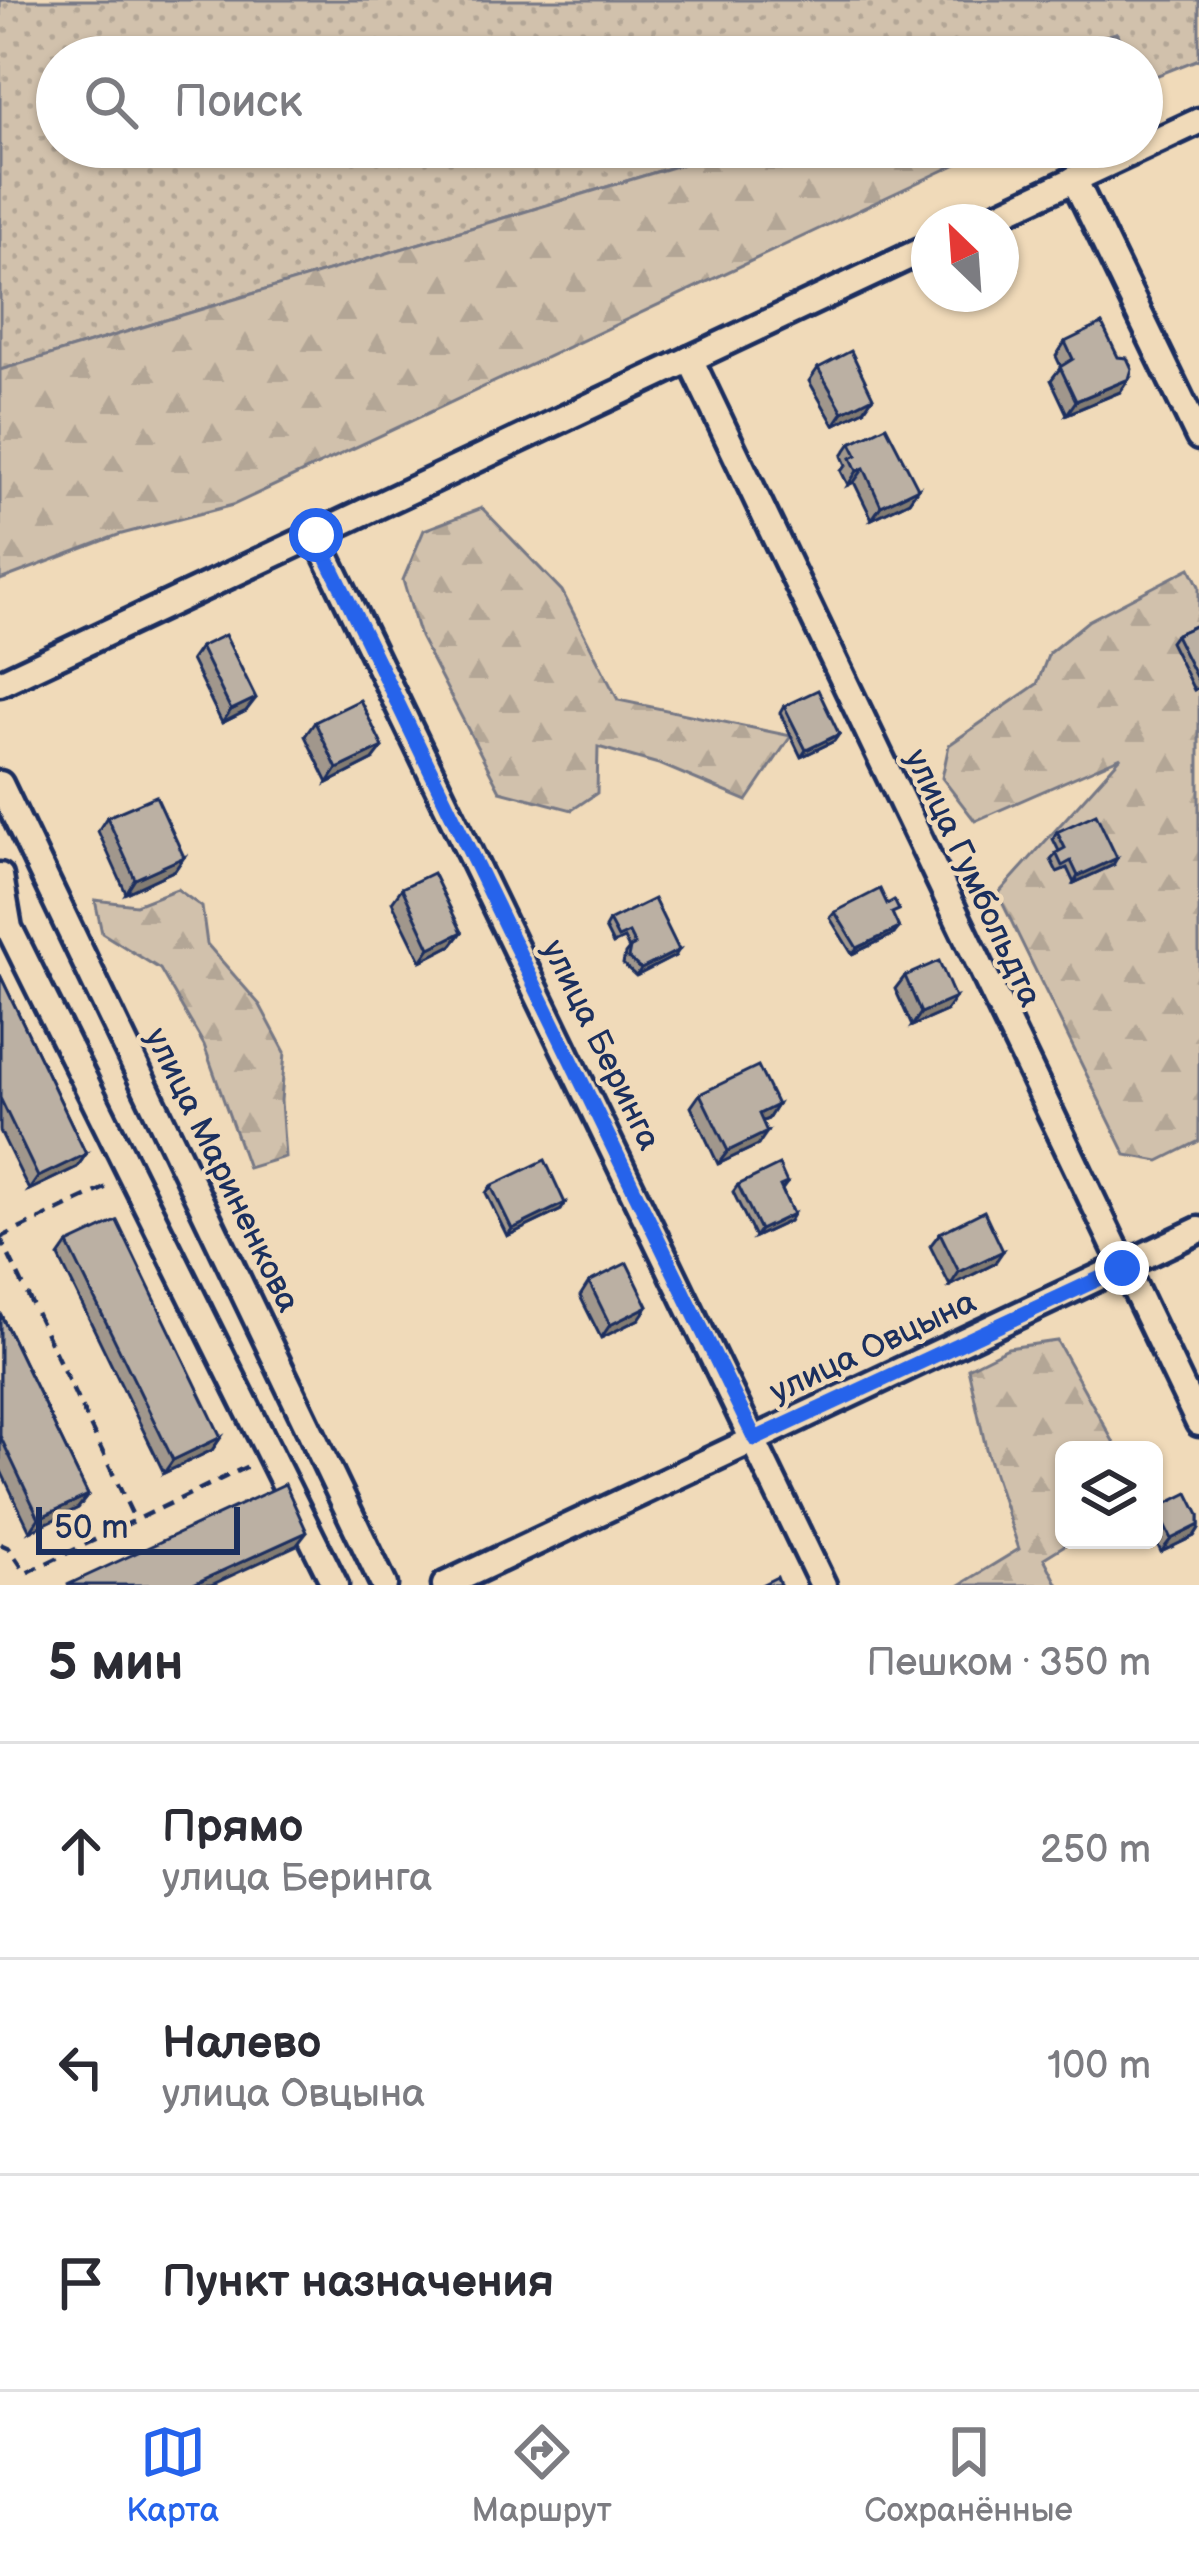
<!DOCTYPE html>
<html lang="ru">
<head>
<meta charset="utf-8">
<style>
	body { margin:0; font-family:"Balsamiq Sans",sans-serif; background:#f2f2f3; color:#2b2b33 }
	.controls { position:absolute; right:36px; bottom:36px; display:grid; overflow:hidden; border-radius:18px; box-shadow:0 3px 9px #0004 }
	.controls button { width:108px; height:108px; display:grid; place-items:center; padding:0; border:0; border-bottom:3px solid #e1e1e2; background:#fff; color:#2b2b33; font:60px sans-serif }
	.compass { position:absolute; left:911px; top:204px; width:108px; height:108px; border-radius:50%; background:#fff; box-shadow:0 3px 9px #0004; rotate:335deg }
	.scale { position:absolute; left:36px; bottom:30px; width:204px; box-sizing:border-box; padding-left:12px; border:6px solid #1b2f5e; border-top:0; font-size:33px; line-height:42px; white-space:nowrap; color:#1b2f5e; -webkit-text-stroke:9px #f0dab9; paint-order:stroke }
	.stop { position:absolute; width:36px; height:36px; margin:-27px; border:9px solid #2563eb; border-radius:50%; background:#fff }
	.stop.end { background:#2563eb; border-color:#fff; box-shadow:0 3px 12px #0008 }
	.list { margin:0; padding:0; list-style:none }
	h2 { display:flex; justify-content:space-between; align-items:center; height:156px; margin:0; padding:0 48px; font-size:51px }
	h2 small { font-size:39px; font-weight:400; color:#7c7c81 }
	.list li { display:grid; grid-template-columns:78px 1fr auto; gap:36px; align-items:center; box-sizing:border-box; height:216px; padding:0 48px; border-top:3px solid #e1e1e2 }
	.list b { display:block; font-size:45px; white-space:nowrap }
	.list p { margin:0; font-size:39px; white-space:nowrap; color:#7c7c81 }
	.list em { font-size:39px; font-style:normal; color:#7c7c81 }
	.icon { flex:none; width:66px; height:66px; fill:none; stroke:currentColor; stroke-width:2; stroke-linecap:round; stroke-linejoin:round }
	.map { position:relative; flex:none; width:1199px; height:1585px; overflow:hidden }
	.search { position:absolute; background:#fff; box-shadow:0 3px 9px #0004; left:36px; right:36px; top:36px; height:132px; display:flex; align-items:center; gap:30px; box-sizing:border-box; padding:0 42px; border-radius:66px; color:#7c7c81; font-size:45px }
	.sheet { height:804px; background:#fff }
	nav { display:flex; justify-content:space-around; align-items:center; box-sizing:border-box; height:168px; border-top:3px solid #e1e1e2; background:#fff; font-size:33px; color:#7c7c81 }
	nav a { display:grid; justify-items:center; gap:6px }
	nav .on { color:#2563eb }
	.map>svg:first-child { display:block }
</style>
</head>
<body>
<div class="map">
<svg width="1199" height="1585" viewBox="0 0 1199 1585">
	<defs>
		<pattern id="grass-dots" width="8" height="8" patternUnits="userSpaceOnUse" patternTransform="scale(3)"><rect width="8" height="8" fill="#d1c1ac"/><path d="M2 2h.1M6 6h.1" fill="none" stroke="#b3a696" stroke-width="1.8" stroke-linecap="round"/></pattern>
		<pattern id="forest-firs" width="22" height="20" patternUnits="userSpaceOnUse" patternTransform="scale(3)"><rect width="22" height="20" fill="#d1c1ac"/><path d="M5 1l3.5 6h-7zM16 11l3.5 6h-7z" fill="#b3a696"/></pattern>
	</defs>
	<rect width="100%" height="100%" fill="#f0dab9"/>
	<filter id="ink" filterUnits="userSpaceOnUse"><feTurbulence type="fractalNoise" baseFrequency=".00833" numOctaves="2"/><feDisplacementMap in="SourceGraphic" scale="24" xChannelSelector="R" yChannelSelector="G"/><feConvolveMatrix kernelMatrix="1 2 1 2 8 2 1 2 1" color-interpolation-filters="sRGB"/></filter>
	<g filter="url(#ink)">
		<polygon fill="url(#grass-dots)" stroke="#767885" stroke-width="3" points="0,0 1199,0 1199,59 1153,77 1142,64 1142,57 1136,57 1116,33 1037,57 57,57 57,147 739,147 0,370"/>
		<g fill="url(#forest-firs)" stroke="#767885" stroke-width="3">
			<polygon points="1116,33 1136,57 1037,57"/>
			<polygon points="739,147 993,147 233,505 118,535 0,580 0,370"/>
			<polygon points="482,508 562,591 618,700 791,736 747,801 662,765 598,747 597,793 572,810 500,791 420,637 403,580 424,530"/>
			<polygon points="1190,568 1199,586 1199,1141 1159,1161 1126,1155 998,894 1121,757 975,821 942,778 949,745 1037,684 1049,653 1088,621"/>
			<polygon points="177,889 202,907 207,944 260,1005 285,1052 281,1101 285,1157 248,1168 204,1045 160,969 102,933 95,900 136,905"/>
			<polygon points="1057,1341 1118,1450 1064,1450 1064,1540 1073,1540 1044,1558 1058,1585 960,1585 1019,1549 987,1453 968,1368 1008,1348"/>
		</g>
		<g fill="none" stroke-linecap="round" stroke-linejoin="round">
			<g stroke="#1b2f5e" stroke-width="33">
				<g id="street">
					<polyline points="1074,179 1199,437"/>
					<polyline points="983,222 1199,121"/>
					<polyline points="690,359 1199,1423"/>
					<polyline points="316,535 823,1585"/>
					<polyline points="0,683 929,247"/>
					<polyline points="0,784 384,1585"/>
					<polyline points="0,876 9,928 335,1585"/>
					<polyline points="445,1585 1199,1230"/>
				</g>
			</g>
			<g stroke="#1b2f5e" stroke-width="4.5" stroke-dasharray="12 9" stroke-linecap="butt">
				<polyline points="0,1237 135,1520"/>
				<polyline points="0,1238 109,1186"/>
				<polyline points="0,1544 9,1548 26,1573 248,1466"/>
			</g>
			<use href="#street" stroke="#f0dab9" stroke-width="24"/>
		</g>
		<g fill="#a1978c" stroke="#1b2f5e" stroke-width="3">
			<polygon points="1065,342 1120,392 1067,414 1051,380 1061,367 1056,356"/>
			<polygon points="818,368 864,410 834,425 809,381"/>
			<polygon points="851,443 918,488 909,501 872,519 854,482 848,485 841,471 846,465 842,456"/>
			<polygon points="1199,624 1199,688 1194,690 1170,642 1175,635"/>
			<polygon points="200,647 246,711 222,723 191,660"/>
			<polygon points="784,706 839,734 834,741 801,757 780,713"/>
			<polygon points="315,722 373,760 328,783 305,736"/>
			<polygon points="107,817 184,857 175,870 126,893 98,831"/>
			<polygon points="1057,832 1113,865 1074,883 1067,868 1057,872 1051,860 1059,851 1053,839"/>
			<polygon points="402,888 462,932 452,945 421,961 392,902"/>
			<polygon points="835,912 893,917 894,934 852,954 830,918"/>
			<polygon points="609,921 675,956 636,976 623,964 625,954 629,949 624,939 613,944 605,928"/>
			<polygon points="0,975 86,1154 77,1167 29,1190 0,1131"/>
			<polygon points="905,976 946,1011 912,1026 895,989"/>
			<polygon points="700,1094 777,1105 768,1119 762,1121 758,1145 718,1164 691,1107"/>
			<polygon points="787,1183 782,1190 793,1214 789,1221 755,1237 733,1192 738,1185"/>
			<polygon points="491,1186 565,1203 561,1210 507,1236 486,1193"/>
			<polygon points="940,1233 994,1264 950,1286 930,1246"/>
			<polygon points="68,1244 221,1437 212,1450 164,1473 59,1257"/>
			<polygon points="589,1282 639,1319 601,1338 580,1296"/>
			<polygon points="0,1313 88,1495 78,1508 30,1531 0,1469"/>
			<polygon points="1156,1509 1199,1515 1199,1528 1194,1536 1161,1552 1154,1537 1154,1512"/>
		</g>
		<g fill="#837b72" stroke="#1b2f5e" stroke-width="3">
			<polygon points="1129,379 1120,392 1067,414 1076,401"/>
			<polygon points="873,397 864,410 834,425 843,412"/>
			<polygon points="864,468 854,482 848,485 857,471"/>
			<polygon points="918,488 909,501 872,519 881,506"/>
			<polygon points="256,698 246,711 222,723 231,710"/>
			<polygon points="839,734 834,741 801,757 806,750"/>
			<polygon points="383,747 373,760 328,783 337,769"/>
			<polygon points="184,857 175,870 126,893 135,879"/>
			<polygon points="1117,858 1113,865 1074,883 1078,876"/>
			<polygon points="899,928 894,934 852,954 857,948"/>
			<polygon points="462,932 452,945 421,961 430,948"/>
			<polygon points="679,950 675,956 636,976 641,969"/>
			<polygon points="955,998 946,1011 912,1026 921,1013"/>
			<polygon points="777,1105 768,1119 749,1127 759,1114"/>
			<polygon points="767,1132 758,1145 718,1164 728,1151"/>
			<polygon points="86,1154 77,1167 29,1190 38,1177"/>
			<polygon points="565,1203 561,1210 507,1236 512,1229"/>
			<polygon points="793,1214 789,1221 755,1237 760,1230"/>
			<polygon points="1003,1251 994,1264 950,1286 959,1272"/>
			<polygon points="648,1306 639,1319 601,1338 610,1325"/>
			<polygon points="221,1437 212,1450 164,1473 173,1460"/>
			<polygon points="88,1495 78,1508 30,1531 39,1518"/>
			<polygon points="1199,1525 1199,1528 1194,1536 1161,1552 1171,1539"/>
			<polygon points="307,1532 297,1545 211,1585 191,1585"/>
		</g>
		<g fill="#bbb0a3" stroke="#1b2f5e" stroke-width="3">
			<polygon points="1102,324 1118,357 1127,358 1132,369 1129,379 1076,401 1060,367 1073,359 1065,342"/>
			<polygon points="851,351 873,397 843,412 818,368"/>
			<polygon points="886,426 918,488 881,506 864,468 857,471 851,458 857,455 851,443"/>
			<polygon points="1199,624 1199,683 1175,635"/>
			<polygon points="225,635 256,698 231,710 200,647"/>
			<polygon points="818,690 839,734 806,750 784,706"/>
			<polygon points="360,700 383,747 337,769 315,722"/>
			<polygon points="156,796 184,857 135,879 107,817"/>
			<polygon points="1096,814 1117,858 1078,876 1071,861 1062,866 1056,853 1065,848 1057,832"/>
			<polygon points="433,873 462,932 430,948 402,888"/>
			<polygon points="880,889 887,904 894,900 899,910 892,913 899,928 857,948 835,912"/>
			<polygon points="654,899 679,950 641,969 628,958 630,948 635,945 629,933 618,938 609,921"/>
			<polygon points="939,961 955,998 921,1013 905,976"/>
			<polygon points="0,975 86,1154 38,1177 0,1098"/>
			<polygon points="758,1066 777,1105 759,1114 767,1132 728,1151 700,1094"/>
			<polygon points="545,1160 565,1203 512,1229 491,1186"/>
			<polygon points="779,1165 787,1183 780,1186 793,1214 760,1230 738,1185"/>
			<polygon points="984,1211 1003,1251 959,1272 940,1233"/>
			<polygon points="117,1221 221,1437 173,1460 68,1244"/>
			<polygon points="627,1263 648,1306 610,1325 589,1282"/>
			<polygon points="0,1313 88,1495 39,1518 0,1436"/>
			<polygon points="285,1484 307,1532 191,1585 67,1585"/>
			<polygon points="1188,1493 1199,1515 1199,1525 1171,1539 1156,1509"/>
			<polygon points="777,1577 780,1585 761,1585"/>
		</g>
	</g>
	<g fill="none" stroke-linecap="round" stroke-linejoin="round" filter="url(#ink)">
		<polyline stroke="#2563eb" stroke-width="15" points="316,535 755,1439 1122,1268"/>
	</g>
	<g text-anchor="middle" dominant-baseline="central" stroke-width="9" stroke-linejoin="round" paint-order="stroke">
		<g font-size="33" fill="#1b2f5e" stroke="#f0dab9">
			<text transform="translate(973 878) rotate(65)">улица Гумбольдта</text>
			<text transform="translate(601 1045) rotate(64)">улица Беринга</text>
			<text transform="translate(222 1170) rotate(64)">улица Мариненкова</text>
			<text transform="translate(873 1347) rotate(-25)">улица Овцына</text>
		</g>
	</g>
</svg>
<div class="controls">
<button><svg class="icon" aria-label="layers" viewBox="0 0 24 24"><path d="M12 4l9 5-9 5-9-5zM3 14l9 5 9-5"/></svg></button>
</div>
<svg class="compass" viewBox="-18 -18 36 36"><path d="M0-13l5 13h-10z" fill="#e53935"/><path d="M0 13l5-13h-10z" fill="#7c7c81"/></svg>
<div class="scale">50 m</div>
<div class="stop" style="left:316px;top:535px"></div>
<div class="stop end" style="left:1122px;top:1268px"></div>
<div class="search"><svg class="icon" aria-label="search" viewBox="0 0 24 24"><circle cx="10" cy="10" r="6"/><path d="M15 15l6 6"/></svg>Поиск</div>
</div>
<section class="sheet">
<h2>5 мин<small>Пешком · 350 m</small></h2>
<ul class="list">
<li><svg class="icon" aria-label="ahead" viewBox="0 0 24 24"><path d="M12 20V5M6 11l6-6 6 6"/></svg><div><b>Прямо</b><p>улица Беринга</p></div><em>250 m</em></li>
<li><svg class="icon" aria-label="left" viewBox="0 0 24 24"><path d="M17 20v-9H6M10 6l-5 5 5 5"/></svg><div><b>Налево</b><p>улица Овцына</p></div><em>100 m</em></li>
<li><svg class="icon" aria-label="arrive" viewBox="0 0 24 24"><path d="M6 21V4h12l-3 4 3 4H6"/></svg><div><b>Пункт назначения</b></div></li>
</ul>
</section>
<nav>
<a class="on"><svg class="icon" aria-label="map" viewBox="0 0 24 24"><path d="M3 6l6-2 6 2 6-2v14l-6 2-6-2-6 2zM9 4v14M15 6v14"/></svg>Карта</a>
<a><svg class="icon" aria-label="directions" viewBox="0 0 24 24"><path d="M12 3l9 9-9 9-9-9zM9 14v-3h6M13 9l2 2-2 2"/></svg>Маршрут</a>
<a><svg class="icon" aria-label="saved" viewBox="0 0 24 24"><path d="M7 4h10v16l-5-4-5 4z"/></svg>Сохранённые</a>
</nav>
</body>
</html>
